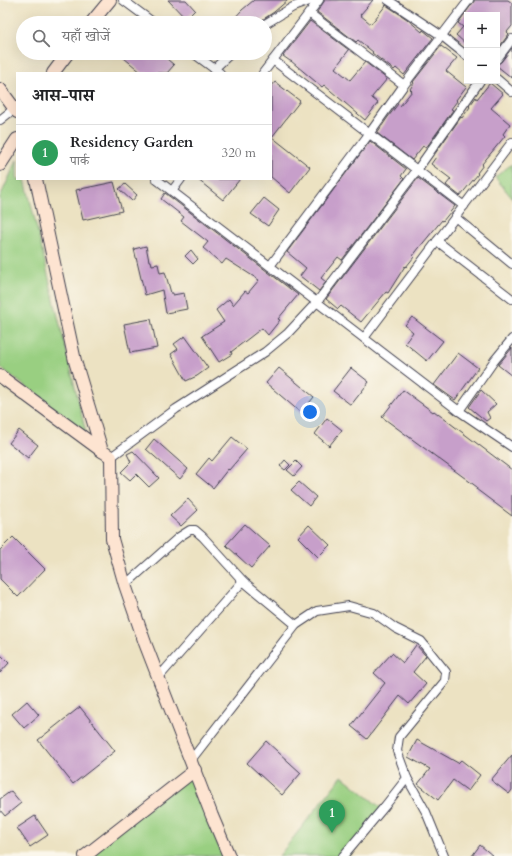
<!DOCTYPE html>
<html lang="hi">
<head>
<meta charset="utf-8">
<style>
	body { margin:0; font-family:Cardo,"Noto Serif Devanagari",serif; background:#f6f6f6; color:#202124 }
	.controls { position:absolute; right:12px; top:12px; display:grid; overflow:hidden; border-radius:0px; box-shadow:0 4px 16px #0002 }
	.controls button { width:36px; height:36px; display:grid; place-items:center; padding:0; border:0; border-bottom:1px solid #e0e0e0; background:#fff; color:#202124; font:20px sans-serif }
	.you { position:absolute; left:310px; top:412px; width:14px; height:14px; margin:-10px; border:3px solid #fff; border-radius:50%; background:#1a73e8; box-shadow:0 0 0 6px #1a73e833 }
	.badge { display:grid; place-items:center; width:26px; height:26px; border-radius:50%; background:#ea580c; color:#fff; font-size:13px; font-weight:700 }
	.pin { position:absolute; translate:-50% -33px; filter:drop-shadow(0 1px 2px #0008) }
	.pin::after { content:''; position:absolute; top:21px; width:14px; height:12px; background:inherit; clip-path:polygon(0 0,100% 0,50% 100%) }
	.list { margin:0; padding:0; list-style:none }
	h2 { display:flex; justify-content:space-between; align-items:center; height:52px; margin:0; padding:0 16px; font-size:17px }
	h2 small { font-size:13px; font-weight:400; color:#757577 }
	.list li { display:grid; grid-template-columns:26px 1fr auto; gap:12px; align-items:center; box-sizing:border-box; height:56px; padding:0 16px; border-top:1px solid #e0e0e0 }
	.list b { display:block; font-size:15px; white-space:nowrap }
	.list p { margin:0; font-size:13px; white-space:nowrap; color:#757577 }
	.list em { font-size:13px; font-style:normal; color:#757577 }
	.icon { flex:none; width:22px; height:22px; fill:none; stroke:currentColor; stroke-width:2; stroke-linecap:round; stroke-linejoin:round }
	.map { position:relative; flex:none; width:512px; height:856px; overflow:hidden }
	.search { position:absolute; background:#fff; box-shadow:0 4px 16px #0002; left:16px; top:16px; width:256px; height:44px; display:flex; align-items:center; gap:10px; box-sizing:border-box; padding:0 14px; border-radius:22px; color:#757577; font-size:15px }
	.panel { position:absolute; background:#fff; box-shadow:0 4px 16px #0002; left:16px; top:72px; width:256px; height:108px; border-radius:0px }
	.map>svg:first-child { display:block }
</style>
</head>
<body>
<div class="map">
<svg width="512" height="856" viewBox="0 0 512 856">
	<rect width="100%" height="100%" fill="#fbf7ec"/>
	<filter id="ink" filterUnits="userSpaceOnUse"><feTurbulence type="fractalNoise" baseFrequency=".025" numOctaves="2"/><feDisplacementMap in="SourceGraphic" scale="8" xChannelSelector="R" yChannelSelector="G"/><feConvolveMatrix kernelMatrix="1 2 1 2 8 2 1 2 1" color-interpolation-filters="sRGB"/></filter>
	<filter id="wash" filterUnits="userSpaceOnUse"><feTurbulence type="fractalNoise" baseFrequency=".012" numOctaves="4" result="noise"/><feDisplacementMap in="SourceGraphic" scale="16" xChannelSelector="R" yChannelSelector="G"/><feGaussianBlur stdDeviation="0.9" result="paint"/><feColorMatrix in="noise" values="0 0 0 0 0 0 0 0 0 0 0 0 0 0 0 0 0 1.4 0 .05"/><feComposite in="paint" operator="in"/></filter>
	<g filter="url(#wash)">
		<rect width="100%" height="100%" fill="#ece2c2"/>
		<g fill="#99cf81" stroke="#5e785e">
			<polygon points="17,160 17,179 25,179 86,433 0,367 0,197"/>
			<polygon points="512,164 512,198 495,177"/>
			<polygon points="195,770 228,856 85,856"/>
			<polygon points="342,776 385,811 349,856 279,856"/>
		</g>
		<g id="blocks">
			<g fill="#c79fca">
				<polygon points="168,0 186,0 195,10 186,19"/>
				<polygon points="254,0 288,0 274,12 262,20 260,23 230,23 242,10"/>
				<polygon points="325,0 373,0 360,15 371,24 386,5 407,19 422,32 423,30 433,38 404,75 396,68 394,70 372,53 373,52 358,40 356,42 317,12"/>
				<polygon points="475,0 508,0 512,3 512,26 507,32 509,34 497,50 497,15 467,15 467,45 456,35 463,27 458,23"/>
				<polygon points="310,21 349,50 335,68 350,80 365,62 387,79 372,97 372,98 378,103 365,120 324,85 322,87 291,61 290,61 283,56"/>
				<polygon points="441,46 457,58 446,71 466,87 456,100 457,101 451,109 453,110 426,148 423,146 412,160 377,133 388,117 398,104 400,106 412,91 410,89 414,83 413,82"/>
				<polygon points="512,48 512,78 497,66 497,64 501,62"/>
				<polygon points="129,53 160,53 174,65 167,73 142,73 124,58"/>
				<polygon points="275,82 300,101 272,137 310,167 290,193 271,177 271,87"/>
				<polygon points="490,83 503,94 491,108 510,124 503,134 505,136 482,164 483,165 477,173 478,174 460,196 446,185 451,179 431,164 436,157 434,155 461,117 462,118 470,107 469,106 471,104 476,97 477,99"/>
				<polygon points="370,141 406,169 401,176 404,179 342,260 338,257 321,278 326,282 319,291 300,276 306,268 287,252"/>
				<polygon points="418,178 455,206 443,221 442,220 419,248 413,256 414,257 406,267 405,266 388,293 386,292 361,322 341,306 338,309 326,299"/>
				<polygon points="197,179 240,179 223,200"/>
				<polygon points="114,182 122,211 83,220 76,190"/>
				<polygon points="125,184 137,195 132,201 119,189"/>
				<polygon points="165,193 298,295 278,319 280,320 268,335 262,328 231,352 232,354 219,362 202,336 224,322 216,310 229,299 233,305 245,291 248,293 259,280 226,259 222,264 203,248 208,242 181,221 184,217 161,199"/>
				<polygon points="264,198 279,210 268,226 251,214"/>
				<polygon points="146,246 149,261 151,261 152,265 158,264 160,273 165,272 171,293 173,293 173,295 184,293 187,309 166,313 162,290 145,295 134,249"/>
				<polygon points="191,250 198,259 193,264 185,256"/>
				<polygon points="412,317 443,341 427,361 405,343 413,332 405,325"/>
				<polygon points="151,319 157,348 130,353 124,324"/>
				<polygon points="185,336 208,368 197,376 186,381 171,354 178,349 174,344"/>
				<polygon points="512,348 512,376 498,365"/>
				<polygon points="458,353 478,368 455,400 434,385"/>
				<polygon points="279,368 314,397 301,413 266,383"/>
				<polygon points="351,368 369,382 351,405 333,391"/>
				<polygon points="403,390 433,412 434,411 512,470 512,516 476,489 477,487 382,417"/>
				<polygon points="481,390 496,404 487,412 490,418 486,421 469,407"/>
				<polygon points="327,418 342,430 329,446 315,434"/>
				<polygon points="19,430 38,445 28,458 9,443"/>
				<polygon points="232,437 247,449 229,470 228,469 213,488 196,474 209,458 212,461"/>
				<polygon points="154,439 188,469 180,479 146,449"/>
				<polygon points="133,451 159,478 149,487 136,474 130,480 121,472 131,462 127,454"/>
				<polygon points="285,460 290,465 285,470 280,466"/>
				<polygon points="296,461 302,467 294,476 287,470"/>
				<polygon points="299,482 316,497 309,506 291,490"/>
				<polygon points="188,499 198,510 181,526 170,516"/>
				<polygon points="245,524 270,546 251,568 226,545"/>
				<polygon points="309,525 330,545 318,557 298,537"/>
				<polygon points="13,537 45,569 18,597 0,579 0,550"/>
				<polygon points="416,645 426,656 413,672 426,684 409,704 400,696 367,739 351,726 385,683 374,673 392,653 403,663"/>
				<polygon points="0,654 9,663 0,673"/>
				<polygon points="27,701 39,715 24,728 12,714"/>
				<polygon points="80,707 115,751 73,784 38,740"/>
				<polygon points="417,740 458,763 461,760 480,775 468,791 453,780 438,800 418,784 430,769 408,757"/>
				<polygon points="266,741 301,773 282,795 247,763"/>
				<polygon points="512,755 512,790 509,794 491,780"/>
				<polygon points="11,791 21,803 5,816 0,810 0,799"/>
				<polygon points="35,816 48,835 30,847 17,828"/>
				<polygon points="480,845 493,856 472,856"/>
			</g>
		</g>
	</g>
	<g filter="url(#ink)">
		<use href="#blocks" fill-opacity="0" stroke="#403f4f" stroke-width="1"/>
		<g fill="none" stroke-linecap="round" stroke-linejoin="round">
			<g stroke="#403f4f" stroke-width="10">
				<g id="street">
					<polyline points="123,0 154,23"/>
					<polyline points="388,0 442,36 467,56"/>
					<polyline points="309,13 404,85"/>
					<polyline points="265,24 293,7 312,0"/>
					<polyline points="193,53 220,73"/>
					<polyline points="497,59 512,39"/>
					<polyline points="273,60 464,206"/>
					<polyline points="214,69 231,53"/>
					<polyline points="263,73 319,0"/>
					<polyline points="497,79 512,92"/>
					<polyline points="0,120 14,109"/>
					<polyline points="156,179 459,411 512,447"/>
					<polyline points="172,191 181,179"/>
					<polyline points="455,217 512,264"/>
					<polyline points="437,241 512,299"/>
					<polyline points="270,266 369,134 404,85 469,0"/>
					<polyline points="364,338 512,142"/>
					<polyline points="459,411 494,361 512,339"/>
					<polyline points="111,457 176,409 265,352 288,333 317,302 417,170 480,81"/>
					<polyline points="125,585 179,537 190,530 195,530 203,537 243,581"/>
					<polyline points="158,678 243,581 296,625"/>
					<polyline points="191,760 296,625 317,611 349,606 374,613 395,628 421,641 446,672 445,681 399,737 397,751 407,778 385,806 343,856"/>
					<polyline points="407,778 426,812 444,856"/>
				</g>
			</g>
			<g stroke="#403f4f" stroke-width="14">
				<g id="secondary">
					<polyline points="91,23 110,0"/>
					<polyline points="53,73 68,53"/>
					<polyline points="0,89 17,112"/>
					<polyline points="0,165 17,139"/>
					<polyline points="36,179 75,361 102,451 111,457 112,539 125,585 145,643 212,816 229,856"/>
					<polyline points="0,376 102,451"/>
					<polyline points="85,856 195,770"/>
				</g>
			</g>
			<use href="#street" stroke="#fff" stroke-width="8"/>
			<use href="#secondary" stroke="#fde4d1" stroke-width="12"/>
		</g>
	</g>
</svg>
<div class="controls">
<button>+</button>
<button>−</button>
</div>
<div class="you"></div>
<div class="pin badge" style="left:332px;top:833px;background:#2e9e5b">1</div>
<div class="search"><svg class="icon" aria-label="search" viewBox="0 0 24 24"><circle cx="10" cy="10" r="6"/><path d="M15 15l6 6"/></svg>यहाँ खोजें</div>
<section class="panel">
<h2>आस-पास<small></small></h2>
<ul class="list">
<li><span class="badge" style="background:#2e9e5b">1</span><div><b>Residency Garden</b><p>पार्क</p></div><em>320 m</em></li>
</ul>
</section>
</div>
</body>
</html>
